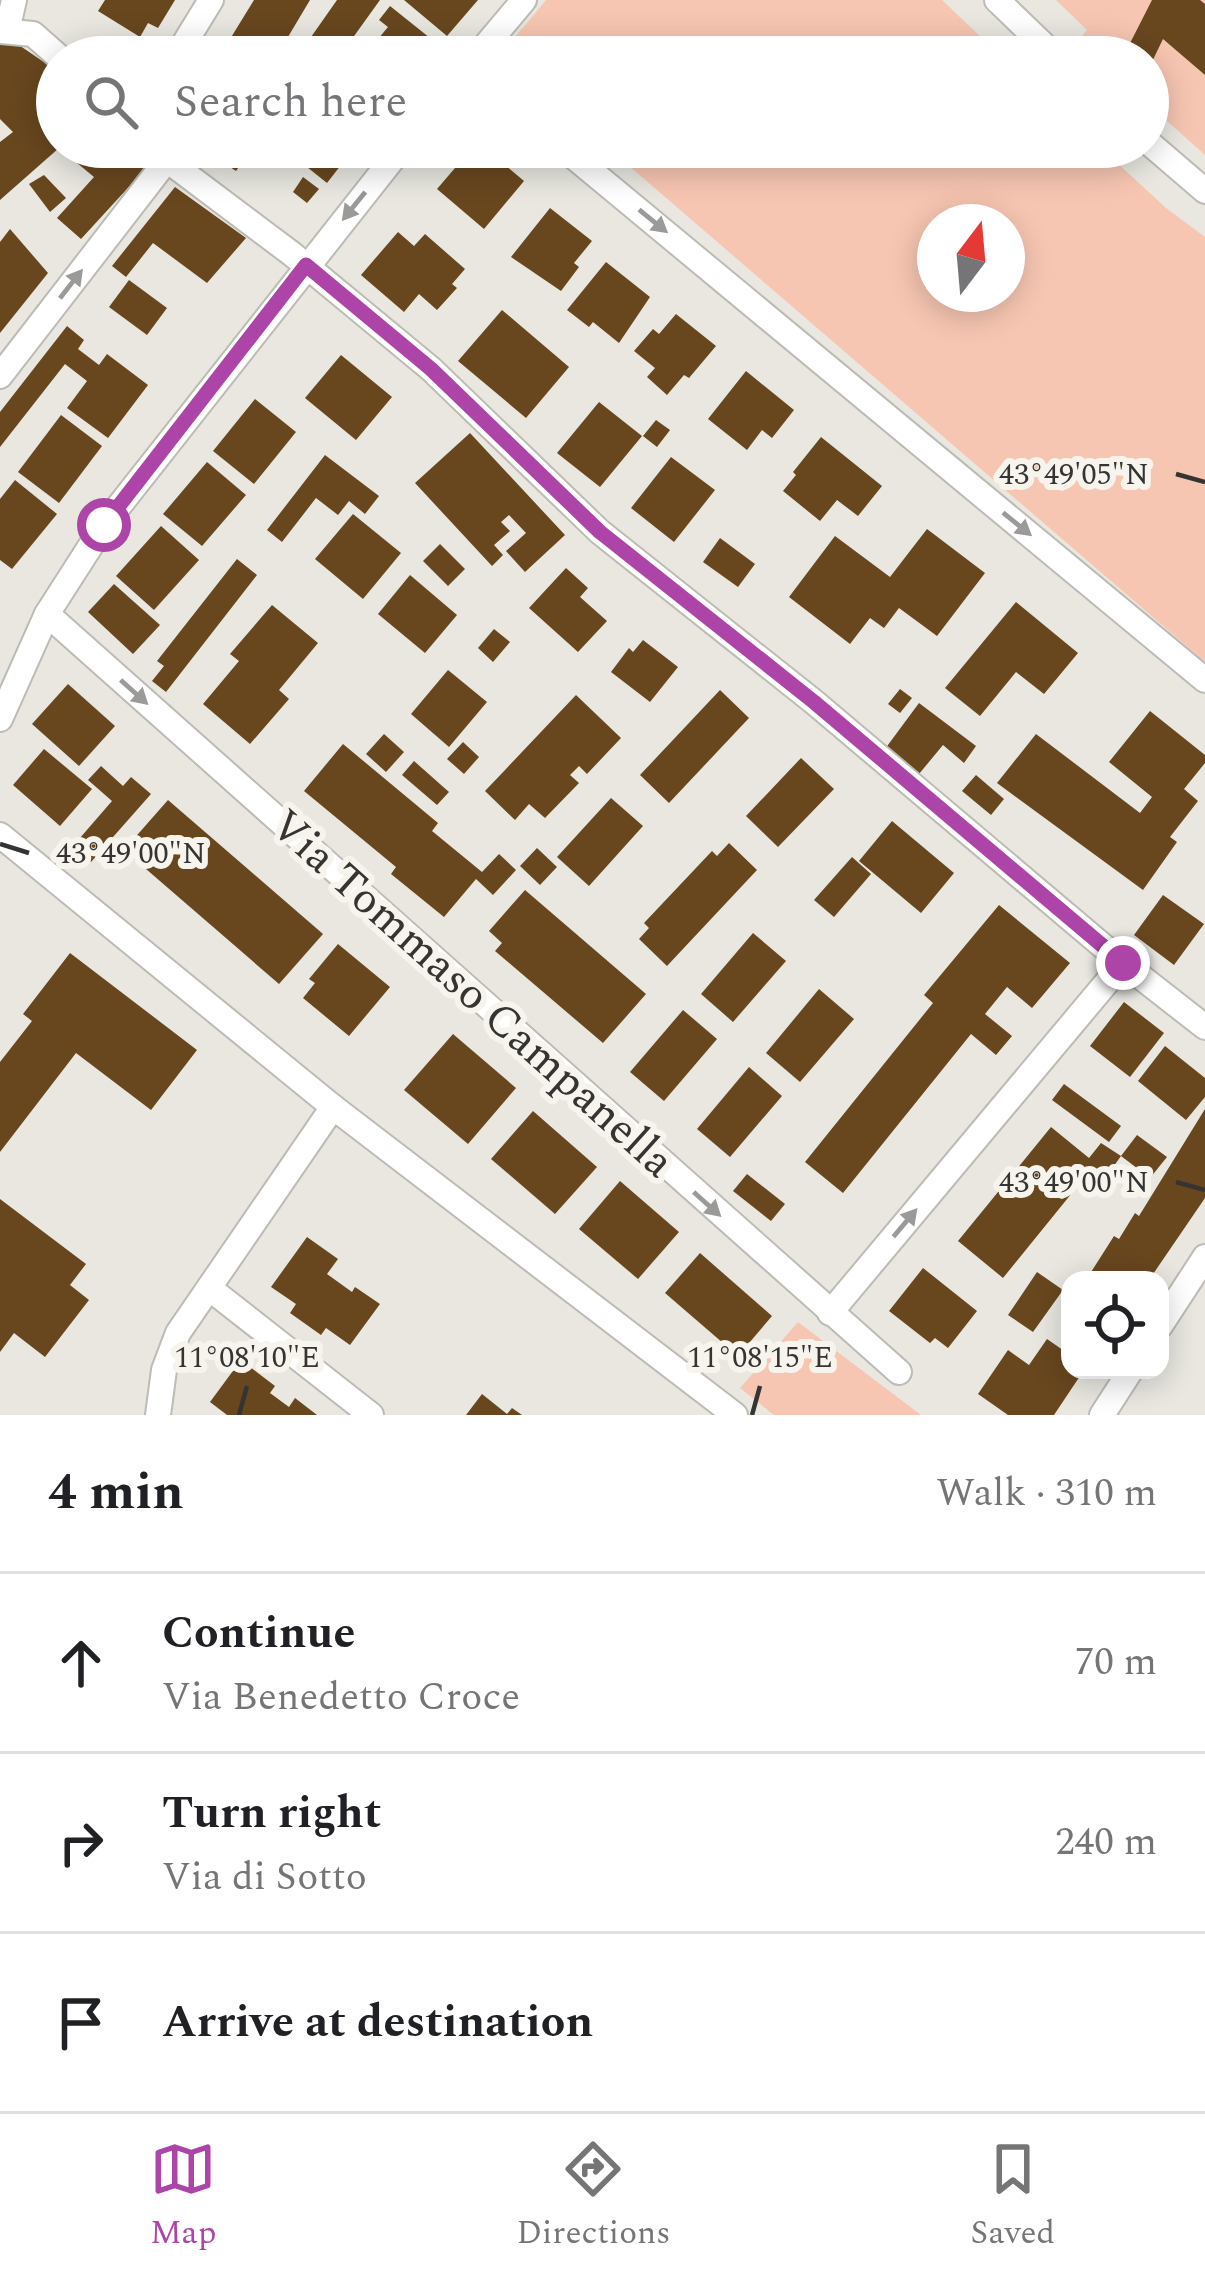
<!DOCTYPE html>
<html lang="en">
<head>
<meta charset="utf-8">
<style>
	body { margin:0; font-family:Spectral,serif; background:#f6f6f6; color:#202124 }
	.controls { position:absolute; right:36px; bottom:36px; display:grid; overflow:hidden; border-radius:24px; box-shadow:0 6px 30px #0003 }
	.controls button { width:108px; height:108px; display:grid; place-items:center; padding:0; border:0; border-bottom:3px solid #e0e0e0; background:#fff; color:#202124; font:60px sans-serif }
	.compass { position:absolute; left:917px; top:204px; width:108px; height:108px; border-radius:50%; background:#fff; box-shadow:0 6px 30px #0003; rotate:16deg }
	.stop { position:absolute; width:36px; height:36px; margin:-27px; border:9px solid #ad45a8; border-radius:50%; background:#fff }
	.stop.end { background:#ad45a8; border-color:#fff; box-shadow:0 3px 12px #0008 }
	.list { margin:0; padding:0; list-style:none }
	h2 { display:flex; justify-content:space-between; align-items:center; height:156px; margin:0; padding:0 48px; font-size:51px }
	h2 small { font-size:39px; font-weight:400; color:#757577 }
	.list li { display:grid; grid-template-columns:78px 1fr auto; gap:36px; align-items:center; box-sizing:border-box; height:180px; padding:0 48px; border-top:3px solid #e0e0e0 }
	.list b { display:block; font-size:45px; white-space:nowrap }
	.list p { margin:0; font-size:39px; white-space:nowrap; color:#757577 }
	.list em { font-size:39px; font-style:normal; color:#757577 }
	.icon { flex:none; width:66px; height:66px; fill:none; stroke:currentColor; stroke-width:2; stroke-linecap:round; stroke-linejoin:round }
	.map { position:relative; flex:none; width:1205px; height:1415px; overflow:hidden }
	.search { position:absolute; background:#fff; box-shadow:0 6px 30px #0003; left:36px; right:36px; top:36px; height:132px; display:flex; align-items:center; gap:30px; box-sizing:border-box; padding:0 42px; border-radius:66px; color:#757577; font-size:45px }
	.sheet { height:696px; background:#fff }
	nav { display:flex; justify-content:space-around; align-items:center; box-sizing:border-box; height:168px; border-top:3px solid #e0e0e0; background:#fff; font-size:33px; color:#757577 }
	nav a { display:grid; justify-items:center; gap:6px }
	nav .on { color:#ad45a8 }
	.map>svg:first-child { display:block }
</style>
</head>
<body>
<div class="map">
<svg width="1205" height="1415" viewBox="0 0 1205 1415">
	<rect width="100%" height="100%" fill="#e9e7e0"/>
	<g fill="#f7c6b2" fill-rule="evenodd">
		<polygon points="546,0 942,0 1002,57 502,57 500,55"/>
		<polygon points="1056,0 1205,0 1205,155 1148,104 1148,57 1096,57 1078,41 1087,30"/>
		<path d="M607 147H1100L1166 208 1205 237V662ZM1007 222V294H935V222Z"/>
		<polygon points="798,1322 921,1415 774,1415 740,1388"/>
	</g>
	<g fill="#68471f">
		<polygon points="105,0 175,0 158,28 148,23 140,37 98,11"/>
		<polygon points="254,0 310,0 279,52 286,57 219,57"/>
		<polygon points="337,0 380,0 339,57 297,57"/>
		<polygon points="404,0 478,0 447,36"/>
		<polygon points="1152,0 1200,0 1205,4 1205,75 1163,39 1148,70 1148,57 1123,57"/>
		<polygon points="390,6 440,46 431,57 363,57 388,27 379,20"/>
		<polygon points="13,41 57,71 57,147 129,147 149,165 81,239 57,218 94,177 59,148 0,200 0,142 13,132 0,119 0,42"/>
		<polygon points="239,147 253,147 236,171 227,165"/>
		<polygon points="282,147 355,147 327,183"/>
		<polygon points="473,147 484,147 524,181 484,229 437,189"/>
		<polygon points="44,175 66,198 50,212 29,184"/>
		<polygon points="303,177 319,189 307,203 293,192"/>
		<polygon points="175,187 246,238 207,283 153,243 126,277 112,266"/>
		<polygon points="550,208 592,241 574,263 579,267 561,291 511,257"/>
		<polygon points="10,229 48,273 0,333 0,242"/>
		<polygon points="398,232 414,246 425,234 465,269 452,284 457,288 437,310 419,294 404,312 361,275"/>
		<polygon points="606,262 650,297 619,343 593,322 589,327 567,310"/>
		<polygon points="129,280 167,308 147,335 109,307"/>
		<polygon points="502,310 569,367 526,418 458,361"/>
		<polygon points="676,314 716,346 689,378 684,375 667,395 647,377 655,368 634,351 653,329 659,334"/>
		<polygon points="67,326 84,340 78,349 99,365 107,354 148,385 108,438 67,408 87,381 65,364 0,447 0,412"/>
		<polygon points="341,355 392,397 356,440 305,398"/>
		<polygon points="746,371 794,410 772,438 762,430 747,450 708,419"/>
		<polygon points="255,399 296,432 254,484 213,451"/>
		<polygon points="599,402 642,436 600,487 557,453"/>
		<polygon points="61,415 102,446 59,503 18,472"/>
		<polygon points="656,420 670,430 657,447 643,436"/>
		<polygon points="470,433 565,535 525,572 506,551 526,533 509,515 501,522 510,531 494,545 503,555 492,566 415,483"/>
		<polygon points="821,437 882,486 858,516 837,500 820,521 783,491 796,475 793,472"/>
		<polygon points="325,455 379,496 365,514 349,501 338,515 316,498 282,542 267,530"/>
		<polygon points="671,457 715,490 674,542 631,508"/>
		<polygon points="207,462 246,495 202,546 163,514"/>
		<polygon points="15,480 57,514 12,569 0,560 0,499"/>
		<polygon points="353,514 401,553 363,599 315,559"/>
		<polygon points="161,526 199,560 154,610 116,576"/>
		<polygon points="927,529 985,573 937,636 899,608 884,628 870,618 850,644 789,597 835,536 890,577"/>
		<polygon points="720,538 755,564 738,587 703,562"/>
		<polygon points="440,544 465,569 448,586 423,561"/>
		<polygon points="237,559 257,575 166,692 152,681 164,666 157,661"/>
		<polygon points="566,568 588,588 580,597 607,621 578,652 529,608"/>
		<polygon points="410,575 457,615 425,653 378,614"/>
		<polygon points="114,584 160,625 133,654 88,612"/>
		<polygon points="1016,602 1078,653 1044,694 1016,672 980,716 945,688"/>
		<polygon points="272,605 318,643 279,690 289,699 250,744 203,704 239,661 230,654"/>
		<polygon points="494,629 510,642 493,662 478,648"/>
		<polygon points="643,640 678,667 650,702 611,672 629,648 633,652"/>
		<polygon points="448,670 487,702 449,747 411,714"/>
		<polygon points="68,684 115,726 79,766 32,724"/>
		<polygon points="900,689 912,698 900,713 888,704"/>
		<polygon points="720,690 749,718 669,803 640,775"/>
		<polygon points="576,695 621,738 587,774 579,766 570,775 579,783 545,818 529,804 515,820 485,791"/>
		<polygon points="919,703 976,746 964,763 943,745 914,780 882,753"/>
		<polygon points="1150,711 1205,755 1205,763 1184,789 1198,801 1170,837 1177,842 1143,890 997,783 1036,734 1140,813 1152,797 1109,762"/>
		<polygon points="384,734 404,752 386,772 366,754"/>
		<polygon points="463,742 479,757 464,774 447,759"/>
		<polygon points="343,744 438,823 432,831 482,872 499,854 516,870 493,895 476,879 444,917 391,874 396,867 304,791"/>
		<polygon points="44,749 92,789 60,826 13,785"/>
		<polygon points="801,758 834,789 778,847 746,816"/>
		<polygon points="414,761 449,792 437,805 402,775"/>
		<polygon points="101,766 123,786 131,777 151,794 91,862 73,846 112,801 88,780"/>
		<polygon points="976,775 1004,799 991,815 962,791"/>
		<polygon points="611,798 643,826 589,886 557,857"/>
		<polygon points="168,800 323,934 279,984 124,850"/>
		<polygon points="892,821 954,873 921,913 859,861"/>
		<polygon points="729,843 757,870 667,966 639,939 649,928 644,923 712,851 717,856"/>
		<polygon points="537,848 557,867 540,885 520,866"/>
		<polygon points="852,857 871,874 834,917 814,900"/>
		<polygon points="525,890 646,994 603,1043 495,951 502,943 489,931"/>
		<polygon points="1163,895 1204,924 1174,965 1134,935"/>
		<polygon points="999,905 1070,963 1032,1008 1007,987 985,1014 1012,1036 996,1055 971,1034 843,1193 805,1162 933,1003 924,995"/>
		<polygon points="753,933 786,961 733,1022 701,994"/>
		<polygon points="338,944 390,987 349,1036 303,998 315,983 309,979"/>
		<polygon points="70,953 197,1050 151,1110 76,1053 0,1152 0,1062 32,1021 23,1014"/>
		<polygon points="819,989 854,1019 800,1082 766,1053"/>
		<polygon points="1124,1002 1164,1033 1130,1077 1090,1046"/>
		<polygon points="683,1010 717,1039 664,1101 630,1072"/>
		<polygon points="453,1034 516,1088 468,1144 404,1090"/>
		<polygon points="1165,1046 1205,1078 1205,1097 1186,1120 1138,1081"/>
		<polygon points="749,1067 782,1096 730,1157 697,1129"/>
		<polygon points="1064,1084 1121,1126 1109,1142 1052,1100"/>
		<polygon points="1205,1109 1205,1198 1149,1280 1086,1280 1114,1236 1119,1239 1135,1213 1139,1216"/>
		<polygon points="533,1111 597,1167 555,1214 491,1159"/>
		<polygon points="1051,1127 1089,1158 1101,1143 1121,1156 1106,1177 1093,1167 1003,1278 958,1241"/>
		<polygon points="1137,1135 1167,1157 1150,1178 1121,1156"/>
		<polygon points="747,1174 785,1204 771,1221 733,1191"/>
		<polygon points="620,1181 679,1232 638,1279 579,1229"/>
		<polygon points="0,1199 86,1264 70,1285 89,1300 45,1357 14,1333 0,1352"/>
		<polygon points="307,1237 338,1259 327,1274 352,1292 355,1287 380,1304 350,1345 326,1328 321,1335 290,1313 296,1304 271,1287"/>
		<polygon points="700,1253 772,1316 738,1356 665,1293"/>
		<polygon points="923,1268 977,1311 948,1348 935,1338 930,1343 889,1311"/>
		<polygon points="1037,1272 1063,1290 1033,1332 1008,1315"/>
		<polygon points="1047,1339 1070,1355 1070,1370 1084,1370 1054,1415 1008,1415 978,1394 1008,1350 1029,1365"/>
		<polygon points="241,1360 275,1386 270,1393 289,1407 295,1398 317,1415 227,1415 210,1402"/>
		<polygon points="482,1394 507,1414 512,1408 522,1415 466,1415"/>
	</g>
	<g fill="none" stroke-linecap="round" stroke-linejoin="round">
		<g stroke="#bdbbb5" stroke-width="28">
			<g id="minor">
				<polyline points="997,0 1056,57"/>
				<polyline points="0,31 33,34 59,57"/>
				<polyline points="7,31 14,0"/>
				<polyline points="176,57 211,0"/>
				<polyline points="476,57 524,0"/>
				<polyline points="1148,142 1205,191"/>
				<polyline points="155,147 167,160 292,254 431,369 600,532 814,702 1123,963 1205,1027"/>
				<polyline points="562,147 1205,680"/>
				<polyline points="0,376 167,160"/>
				<polyline points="47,614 899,1372"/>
				<polyline points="0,719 47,614 104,525 402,147"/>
				<polyline points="0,835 333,1107 735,1415"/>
				<polyline points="209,1288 371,1415"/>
				<polyline points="830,1313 1123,963"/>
				<polyline points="1160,1326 1205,1257"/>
				<polyline points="158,1415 164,1370 178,1333 333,1107"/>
				<polyline points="1102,1415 1131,1370"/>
			</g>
		</g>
		<use href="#minor" stroke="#fff" stroke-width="24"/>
	</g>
	<defs><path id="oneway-solid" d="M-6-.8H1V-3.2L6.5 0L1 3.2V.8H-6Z" transform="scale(3)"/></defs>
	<g fill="#9a9a98">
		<use href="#oneway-solid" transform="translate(354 206) rotate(129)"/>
		<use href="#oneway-solid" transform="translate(653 221) rotate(39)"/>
		<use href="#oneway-solid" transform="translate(71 284) rotate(-52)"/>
		<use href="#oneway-solid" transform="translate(1017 524) rotate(39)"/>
		<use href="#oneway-solid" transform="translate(134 692) rotate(42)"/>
		<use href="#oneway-solid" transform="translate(707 1204) rotate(42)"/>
		<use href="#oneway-solid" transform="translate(905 1223) rotate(-50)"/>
	</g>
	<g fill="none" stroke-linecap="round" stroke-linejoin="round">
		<polyline stroke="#ad45a8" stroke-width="15" points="104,525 306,265 431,369 600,532 814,702 1123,963"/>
	</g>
	<path fill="none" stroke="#353432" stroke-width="4.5" d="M1176 474 1205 482M0 844 29 853M1176 1182 1205 1190M239 1415 247 1386M752 1415 760 1386"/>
	<g text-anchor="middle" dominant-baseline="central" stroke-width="12" stroke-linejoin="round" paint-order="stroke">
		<g font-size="45" fill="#353432" stroke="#f6f4ed">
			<text transform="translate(472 994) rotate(42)">Via Tommaso Campanella</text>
		</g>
	</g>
	<g font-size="30" text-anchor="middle" fill="#353432" stroke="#f6f4ed" stroke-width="12" stroke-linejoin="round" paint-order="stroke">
		<text x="1074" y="484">43°49'05"N</text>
		<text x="131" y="863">43°49'00"N</text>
		<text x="1074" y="1192">43°49'00"N</text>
		<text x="247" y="1367">11°08'10"E</text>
		<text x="760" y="1367">11°08'15"E</text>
	</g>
</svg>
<div class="controls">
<button><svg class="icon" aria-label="locate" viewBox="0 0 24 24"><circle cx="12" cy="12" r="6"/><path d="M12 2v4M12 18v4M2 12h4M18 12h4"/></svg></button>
</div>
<svg class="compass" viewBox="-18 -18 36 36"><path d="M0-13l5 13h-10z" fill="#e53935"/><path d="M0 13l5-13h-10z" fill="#757577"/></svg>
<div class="stop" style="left:104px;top:525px"></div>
<div class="stop end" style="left:1123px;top:963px"></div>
<div class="search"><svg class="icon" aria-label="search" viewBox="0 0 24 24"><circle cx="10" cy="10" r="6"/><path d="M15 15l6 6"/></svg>Search here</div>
</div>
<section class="sheet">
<h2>4 min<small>Walk · 310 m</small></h2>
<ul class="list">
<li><svg class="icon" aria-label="ahead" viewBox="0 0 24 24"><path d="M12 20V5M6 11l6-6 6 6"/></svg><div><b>Continue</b><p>Via Benedetto Croce</p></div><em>70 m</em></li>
<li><svg class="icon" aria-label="right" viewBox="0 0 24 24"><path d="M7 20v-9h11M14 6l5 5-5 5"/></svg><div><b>Turn right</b><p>Via di Sotto</p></div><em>240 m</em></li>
<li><svg class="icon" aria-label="arrive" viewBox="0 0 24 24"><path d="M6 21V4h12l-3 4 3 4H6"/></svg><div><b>Arrive at destination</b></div></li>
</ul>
</section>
<nav>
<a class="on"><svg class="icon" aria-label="map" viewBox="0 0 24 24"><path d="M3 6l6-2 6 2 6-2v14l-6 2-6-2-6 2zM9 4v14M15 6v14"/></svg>Map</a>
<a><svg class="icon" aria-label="directions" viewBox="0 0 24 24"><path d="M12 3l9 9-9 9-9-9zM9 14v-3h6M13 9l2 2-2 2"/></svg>Directions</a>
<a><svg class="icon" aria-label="saved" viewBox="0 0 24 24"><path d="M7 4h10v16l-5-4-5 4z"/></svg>Saved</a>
</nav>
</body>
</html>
